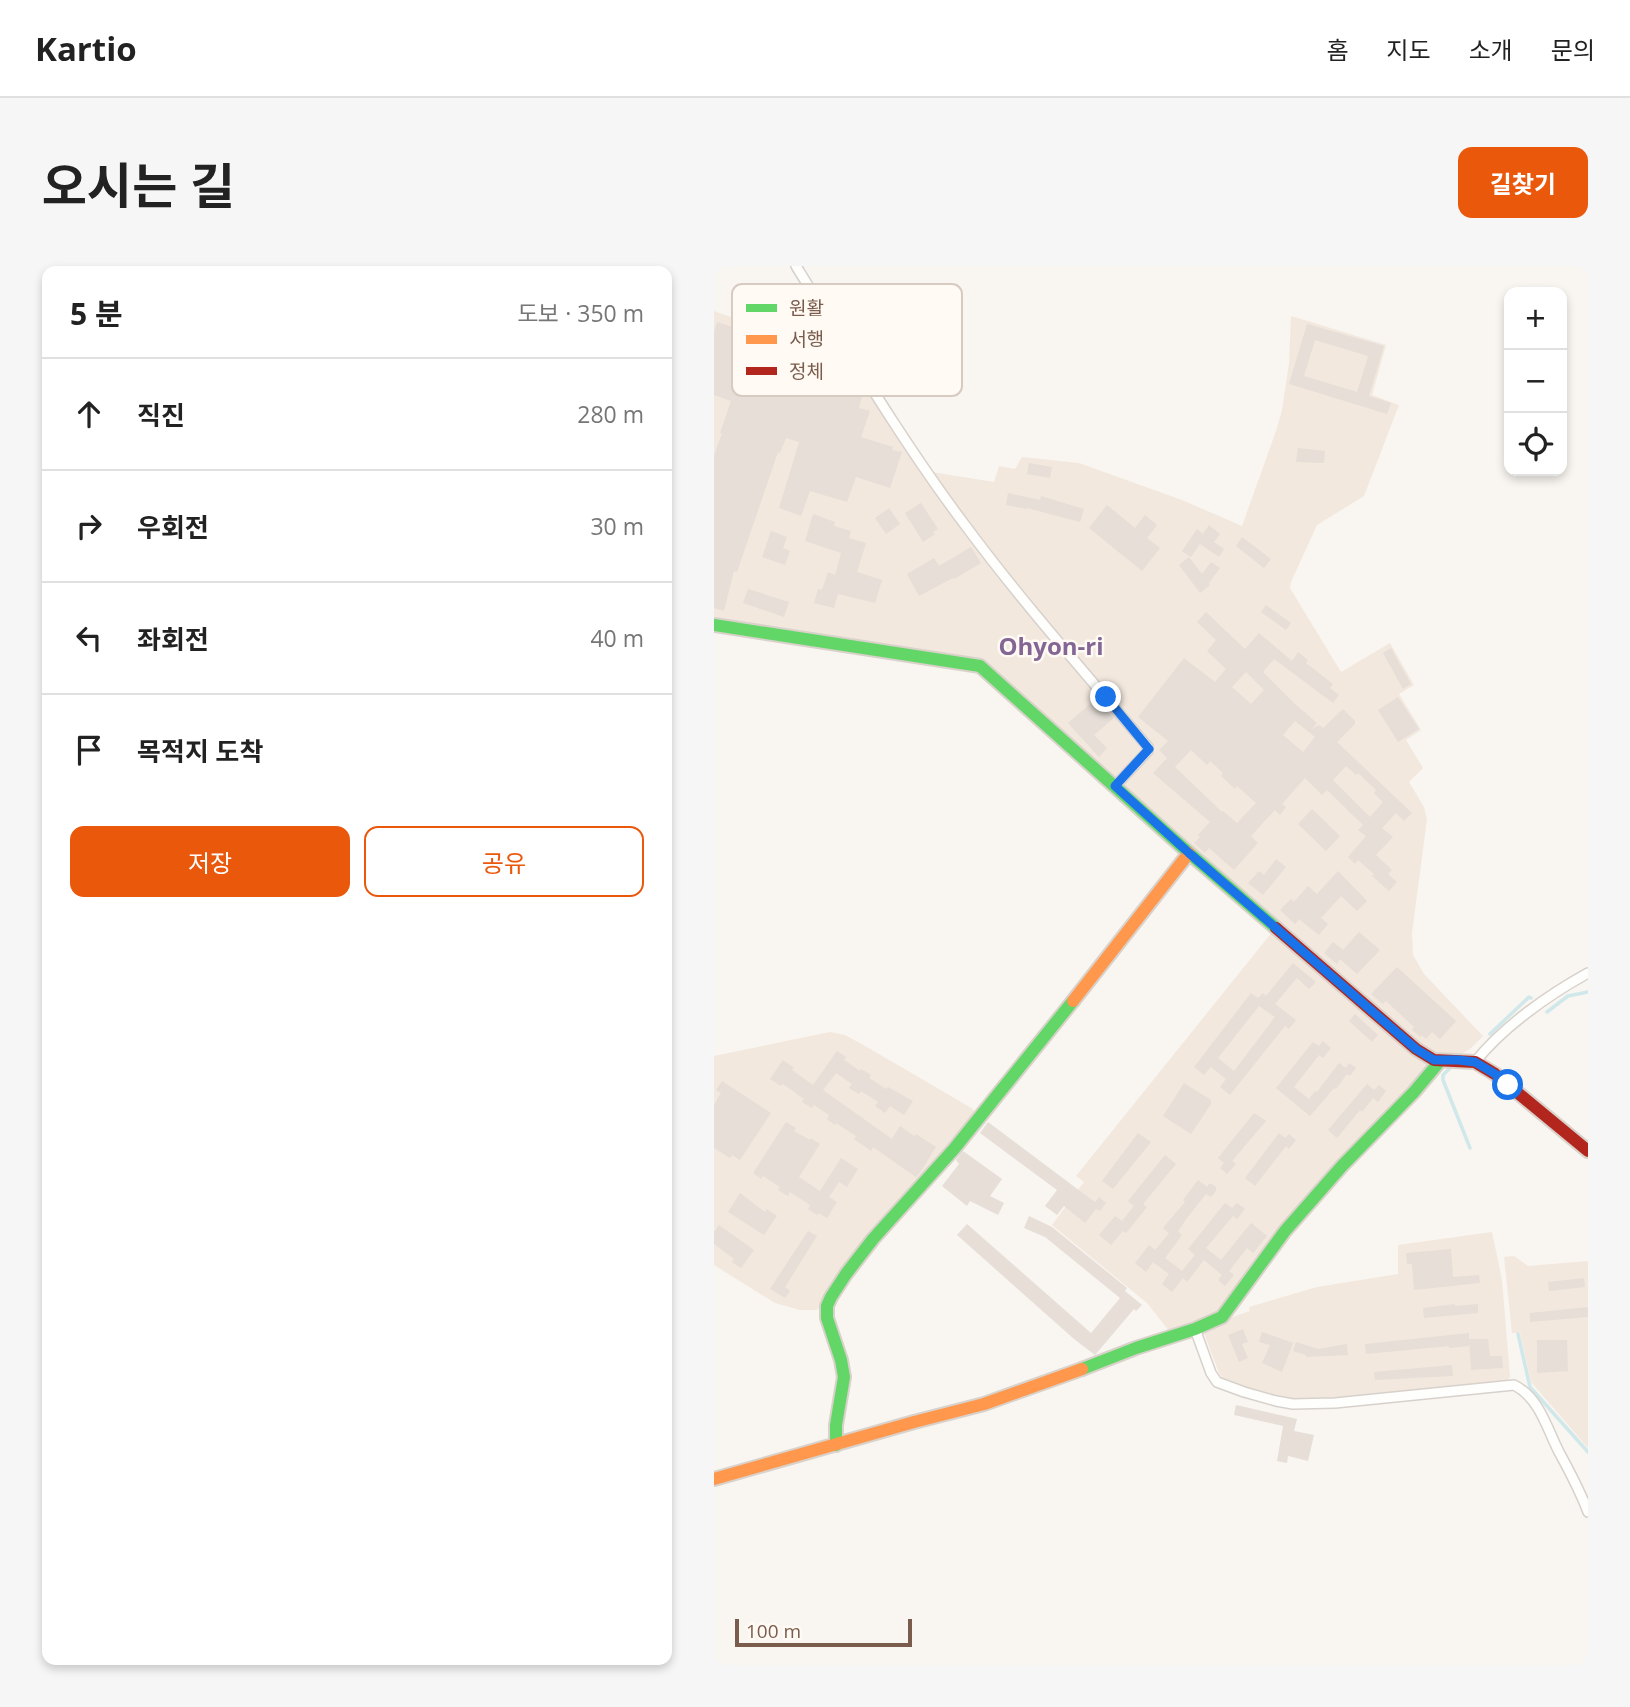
<!DOCTYPE html>
<html lang="ko">
<head>
<meta charset="utf-8">
<style>
	body { margin:0; font-family:"Open Sans","Noto Sans KR",sans-serif; background:#f6f6f6; color:#222 }
	.controls { position:absolute; right:21px; top:21px; display:grid; overflow:hidden; border-radius:14px; box-shadow:0 4px 10px #0003 }
	.controls button { width:63px; height:63px; display:grid; place-items:center; padding:0; border:0; border-bottom:2px solid #e0e0e0; background:#fff; color:#222; font:35px sans-serif }
	.scale { position:absolute; left:21px; bottom:18px; width:177px; box-sizing:border-box; padding-left:7px; border:4px solid #7a5c4d; border-top:0; font-size:19px; line-height:24px; white-space:nowrap; color:#7a5c4d; -webkit-text-stroke:5px #fffaf3; paint-order:stroke }
	.stop { position:absolute; width:21px; height:21px; margin:-16px; border:5px solid #1a73e8; border-radius:50%; background:#fff }
	.stop.end { background:#1a73e8; border-color:#fff; box-shadow:0 2px 7px #0008 }
	.list { margin:0; padding:0; list-style:none }
	h2 { display:flex; justify-content:space-between; align-items:center; height:91px; margin:0; padding:0 28px; font-size:30px }
	h2 small { font-size:23px; font-weight:400; color:#767676 }
	.list li { display:grid; grid-template-columns:46px 1fr auto; gap:21px; align-items:center; box-sizing:border-box; height:112px; padding:0 28px; border-top:2px solid #e0e0e0 }
	.list b { display:block; font-size:26px; white-space:nowrap }
	.list em { font-size:23px; font-style:normal; color:#767676 }
	.actions { display:flex; gap:14px; padding:21px 28px }
	.actions a { flex:1; padding:16px 0; border:2px solid #ea580c; border-radius:14px; text-align:center; font-size:24px; color:#ea580c }
	.actions .main { background:#ea580c; color:#fff }
	.icon { flex:none; width:38px; height:38px; fill:none; stroke:currentColor; stroke-width:2; stroke-linecap:round; stroke-linejoin:round }
	.map { position:relative; flex:none; width:874px; height:1399px; overflow:hidden; border-radius:14px }
	header { display:flex; align-items:center; gap:42px; box-sizing:border-box; height:98px; padding:0 35px; background:#fff; border-bottom:2px solid #e0e0e0 }
	header strong { font-size:33px }
	nav { display:flex; gap:38px; margin-inline-start:auto; font-size:24px }
	.intro { display:flex; align-items:center; justify-content:space-between; box-sizing:border-box; height:168px; padding:0 42px }
	h1 { margin:0; font-size:49px }
	.button { padding:18px 32px; border-radius:14px; background:#ea580c; color:#fff; font-size:24px; font-weight:700 }
	main { display:flex; gap:42px; padding:0 42px }
	aside { flex:1; background:#fff; border-radius:14px; box-shadow:0 4px 10px #0003 }
	.map>svg:first-child { display:block }
</style>
</head>
<body>
<header>
<strong>Kartio</strong>
<nav><a>홈</a><a>지도</a><a>소개</a><a>문의</a></nav>
</header>
<div class="intro"><h1>오시는 길</h1><a class="button">길찾기</a></div>
<main>
<aside>
<h2>5 분<small>도보 · 350 m</small></h2>
<ul class="list">
<li><svg class="icon" aria-label="ahead" viewBox="0 0 24 24"><path d="M12 20V5M6 11l6-6 6 6"/></svg><div><b>직진</b></div><em>280 m</em></li>
<li><svg class="icon" aria-label="right" viewBox="0 0 24 24"><path d="M7 20v-9h11M14 6l5 5-5 5"/></svg><div><b>우회전</b></div><em>30 m</em></li>
<li><svg class="icon" aria-label="left" viewBox="0 0 24 24"><path d="M17 20v-9H6M10 6l-5 5 5 5"/></svg><div><b>좌회전</b></div><em>40 m</em></li>
<li><svg class="icon" aria-label="arrive" viewBox="0 0 24 24"><path d="M6 21V4h12l-3 4 3 4H6"/></svg><div><b>목적지 도착</b></div></li>
</ul>
<div class="actions"><a class="main">저장</a><a>공유</a></div>
</aside>
<div class="map">
<svg width="874" height="1399" viewBox="0 0 874 1399">
	<rect width="100%" height="100%" fill="#f9f5f0"/>
	<g fill="#f2e8de">
		<polygon points="0,45 133,92 205,204 280,216 285,200 301,203 308,191 365,197 468,234 528,260 562,165 568,144 575,97 577,50 672,79 658,129 685,139 650,230 603,259 577,316 576,322 627,406 676,377 700,419 685,428 707,464 692,474 709,502 695,516 710,541 713,553 698,667 699,689 710,708 769,770 757,782 748,788 725,788 711,783 481,583 284,408 269,396 0,354"/>
		<polygon points="559,665 711,795 714,801 504,1048 456,1066 433,1037 338,959 370,916 362,910"/>
		<polygon points="116,766 131,769 153,781 259,843 261,848 108,1042 102,1044 86,1044 61,1037 0,999 0,790"/>
		<polygon points="778,966 788,1014 795,1098 796,1111 791,1116 706,1125 587,1134 553,1128 521,1119 510,1114 505,1107 490,1067 491,1065 510,1054 536,1045 535,1041 603,1021 684,1008 684,979"/>
		<polygon points="800,990 814,1000 874,995 874,1182 817,1116 806,1067 798,1067 790,991"/>
	</g>
	<g fill="none" stroke-linecap="round" stroke-linejoin="round">
		<g stroke="#d0e8ea" stroke-width="3.5">
			<polyline points="833,746 854,730 874,726"/>
			<polyline points="776,768 815,731 817,732"/>
			<polyline points="736,802 729,809 729,814 756,882"/>
			<polyline points="804,1068 816,1121 874,1186"/>
		</g>
	</g>
	<g fill="#e6ded7" fill-rule="evenodd">
		<polygon points="3,56 22,62 19,71 39,78 42,68 93,86 81,120 100,127 109,101 139,111 134,126 148,131 145,142 156,145 147,171 179,181 178,184 188,186 176,222 142,211 133,236 96,225 87,250 65,242 85,176 72,172 66,187 64,186 23,306 20,305 10,345 0,342 0,190 8,167 6,167 17,135 0,129 0,66"/>
		<path d="M593 58 670 80 655 130 677 137 673 148 575 118ZM601 74 654 90 643 126 590 110Z"/>
		<polygon points="584,182 611,185 610,197 582,196"/>
		<polygon points="315,197 338,201 336,212 313,208"/>
		<polygon points="294,227 326,234 327,230 370,243 366,256 313,242 313,243 292,239"/>
		<polygon points="207,237 224,263 219,266 221,268 209,276 191,247"/>
		<polygon points="393,239 421,262 431,249 443,259 433,272 446,282 428,305 375,262"/>
		<polygon points="175,242 186,258 172,268 161,252"/>
		<polygon points="99,248 121,256 120,260 137,265 135,272 152,277 143,306 168,314 161,337 124,328 120,342 100,337 104,323 108,324 114,306 121,309 127,287 91,275"/>
		<polygon points="495,259 506,268 500,276 510,283 505,291 486,278 477,291 468,285 483,263 489,268"/>
		<polygon points="57,265 73,271 69,282 76,285 71,299 48,291"/>
		<polygon points="528,271 557,293 550,302 522,280"/>
		<polygon points="257,281 267,297 240,313 239,312 205,330 193,308 220,292 225,300"/>
		<polygon points="475,291 488,308 497,296 506,302 495,317 496,319 486,327 465,299"/>
		<polygon points="34,323 75,336 70,351 29,337"/>
		<polygon points="552,339 577,357 572,364 547,346"/>
		<path d="M492 346 531 383 545 367 578 395 584 386 594 394 592 397 619 418 616 422 625 429 619 437 560 393 549 406 581 438 603 457 598 463 605 459 609 462 629 443 641 455V458L623 476 698 547 690 555 682 547 668 562 679 571 662 589 678 604 674 608 683 616 675 625 658 610 660 608 644 594 641 598 634 591 652 570 644 564 649 559 613 524 608 529 591 512 568 538 572 541 566 549 561 544 537 570 544 577 520 604 495 582 491 587 480 577 486 571 484 569 496 556 439 507 453 492 445 484 454 475 424 451 470 392 501 416 512 403 493 385 502 374 483 356ZM532 406 550 424 537 438 518 421ZM581 455 601 471 589 486 569 469ZM477 484 493 499 496 495 509 507 507 510 521 523 523 520 542 537 523 557 509 545 508 546 461 501ZM632 500 642 509 644 507 662 524 660 527 669 536 656 551 619 514Z"/>
		<polygon points="677,382 697,418 689,423 669,387"/>
		<polygon points="684,431 705,463 684,476 664,444"/>
		<polygon points="383,432 400,452 380,469 393,482 385,491 354,457"/>
		<polygon points="598,543 626,570 612,585 584,558"/>
		<polygon points="562,593 572,601 549,629 534,617 545,605 550,609"/>
		<polygon points="624,605 653,635 643,645 627,630 607,652 614,658 605,669 585,653 581,658 566,644 577,633 580,636 594,620 603,628"/>
		<polygon points="645,666 666,684 643,708 626,693 623,698 610,687 619,676 629,684"/>
		<path d="M579 697 602 716 595 723 583 712 561 738 582 754 575 763 571 760 516 829 506 821 512 813 497 801 490 809 480 801 537 727 544 732 549 727 552 730ZM545 740 561 751 520 805 504 792Z"/>
		<polygon points="683,701 742,755 726,773 718,766 712,773 708,769 707,771 698,764 700,761 672,735 669,738 657,728"/>
		<polygon points="641,748 664,769 658,776 635,755"/>
		<polygon points="609,775 617,782 609,792 605,789 580,821 595,833 601,825 603,826 625,797 632,802 635,797 642,802 636,810 633,808 622,823 620,822 596,850 562,822 599,776 605,780"/>
		<polygon points="123,785 132,791 130,794 146,805 147,803 157,809 155,812 172,823 174,821 199,835 190,849 176,840 171,847 161,840 164,836 147,825 145,828 135,822 138,818 122,807 109,824 178,873 186,860 200,870 202,868 222,881 207,905 202,911 159,881 157,885 140,873 142,870 122,857 121,859 113,853 115,849 100,839 98,842 88,836 90,833 69,818 67,820 56,813 69,794 80,802 78,804 99,819"/>
		<polygon points="8,815 57,847 26,894 18,889 16,892 0,882 0,839 7,827 2,824"/>
		<polygon points="470,817 497,834 497,838 477,868 449,850"/>
		<polygon points="653,818 660,824 665,819 672,825 664,836 659,832 648,846 646,844 623,872 614,864"/>
		<polygon points="540,847 552,855 518,895 522,898 513,908 506,902 510,897 504,892"/>
		<polygon points="72,856 82,862 80,865 96,874 97,872 106,878 85,911 106,925 127,892 144,903 133,921 125,916 115,931 123,936 113,952 105,947 103,949 94,943 96,939 76,926 74,930 64,924 66,921 49,910 47,913 39,907"/>
		<polygon points="274,856 374,931 381,936 385,931 392,937 386,945 382,943 371,957 350,940 343,949 331,940 343,924 266,867"/>
		<polygon points="424,867 437,876 399,923 388,915"/>
		<polygon points="565,867 571,872 575,868 582,874 575,883 572,880 541,920 531,912"/>
		<polygon points="249,885 288,913 276,930 290,937 284,949 256,935 253,940 228,920 245,898 242,894"/>
		<polygon points="451,889 462,898 429,938 433,941 425,951 412,967 409,965 397,979 385,969 401,950 408,955 420,940 414,935"/>
		<polygon points="484,914 493,921 495,918 498,918 502,921 502,925 497,931 492,928 473,952 464,965 468,969 451,992 468,1005 481,989 474,983 511,937 518,942 523,937 531,943 523,953 519,950 492,982 507,994 537,957 553,970 539,987 533,982 515,1005 520,1009 511,1020 504,1014 508,1009 490,994 473,1016 469,1012 458,1026 448,1018 455,1008 439,996 432,1006 421,997 435,979 441,984 448,976 455,967 449,962 471,936 469,934"/>
		<polygon points="26,927 51,946 53,943 63,950 50,969 14,946"/>
		<polygon points="315,950 338,961 413,1022 411,1025 428,1039 422,1045 420,1043 381,1089 360,1073 243,969 253,958 377,1067 406,1032 331,971 310,962"/>
		<polygon points="5,959 40,984 27,1002 18,996 20,993 0,978 0,966"/>
		<polygon points="94,965 103,970 71,1021 76,1025 71,1032 56,1023"/>
		<polygon points="737,983 739,1011 765,1009 766,1017 700,1024 698,998 693,998 692,987"/>
		<polygon points="870,1012 871,1021 835,1025 834,1016"/>
		<polygon points="741,1038 741,1040 764,1038 764,1047 710,1052 709,1042"/>
		<polygon points="874,1041 874,1051 816,1056 816,1047"/>
		<polygon points="529,1063 534,1076 528,1078 534,1092 525,1096 514,1069"/>
		<polygon points="548,1066 579,1077 568,1106 548,1097 556,1079 545,1076"/>
		<polygon points="755,1067 755,1080 735,1082 735,1080 652,1088 651,1078"/>
		<polygon points="755,1073 774,1073 776,1090 788,1090 789,1102 757,1104"/>
		<polygon points="823,1074 853,1074 854,1105 823,1107"/>
		<polygon points="582,1076 604,1083 633,1078 634,1089 592,1091 592,1089 579,1085"/>
		<polygon points="738,1099 739,1110 661,1114 660,1106"/>
		<polygon points="522,1139 583,1153 580,1165 600,1169 594,1195 574,1190 573,1197 563,1195 569,1160 520,1149"/>
	</g>
	<g fill="none" stroke-linecap="round" stroke-linejoin="round">
		<g stroke="#d7d1cb" stroke-width="12">
			<g id="street">
				<path d="M82 0C136 87 189 177 251 259 308 336 372 408 434 481V485L401 520"/>
				<path d="M761 796C789 761 834 729 874 707"/>
				<path d="M481 1063 497 1107 503 1116 530 1126 562 1135 579 1138 621 1137 800 1119C826 1132 833 1163 845 1186 856 1206 866 1225 874 1246"/>
			</g>
		</g>
		<g stroke="#d9d2cb" stroke-width="16">
			<g id="fast">
				<polyline points="0,359 266,400 475,587 562,662"/>
				<polyline points="368,1103 422,1082 481,1063 508,1051 571,965 628,900 700,826 726,795"/>
				<polyline points="122,1179 122,1159 130,1111 127,1094 113,1052 113,1040 117,1031 132,1008 159,973 240,883 359,735"/>
			</g>
		</g>
		<g stroke="#d9d2cb" stroke-width="16">
			<g id="slow">
				<polyline points="359,735 475,587"/>
				<polyline points="0,1213 200,1156 270,1138 368,1103"/>
			</g>
		</g>
		<g stroke="#d9d2cb" stroke-width="16">
			<polyline id="jam" points="562,662 702,783 720,794 761,796 781,808 874,885"/>
		</g>
		<use href="#street" stroke="#fefefd" stroke-width="9"/>
		<use href="#fast" stroke="#63d668" stroke-width="12"/>
		<use href="#slow" stroke="#ff974d" stroke-width="12"/>
		<use href="#jam" stroke="#b3261e" stroke-width="12"/>
	</g>
	<g fill="none" stroke-linecap="round" stroke-linejoin="round">
		<polyline stroke="#1a73e8" stroke-width="9" points="392,431 435,483 401,520 475,587 702,783 720,794 744,794 761,796 781,808 794,819"/>
	</g>
	<g text-anchor="middle" dominant-baseline="central" stroke-width="5" stroke-linejoin="round" paint-order="stroke">
		<g font-size="24" font-weight="bold" fill="#846695" stroke="#fffaf3">
			<text x="337" y="379">Ohyon-ri</text>
		</g>
	</g>
	<rect x="18" y="18" width="230" height="112" rx="10" fill="#fffaf3" stroke="#d7cbc1" stroke-width="2"/>
	<rect x="32" y="38" width="31" height="8" fill="#63d668"/>
	<rect x="32" y="69" width="31" height="9" fill="#ff974d"/>
	<rect x="32" y="101" width="31" height="8" fill="#b3261e"/>
	<g font-size="19" fill="#7a5c4d">
		<text x="75" y="49">원활</text>
		<text x="75" y="80">서행</text>
		<text x="75" y="112">정체</text>
	</g>
</svg>
<div class="controls">
<button>+</button>
<button>−</button>
<button><svg class="icon" aria-label="locate" viewBox="0 0 24 24"><circle cx="12" cy="12" r="6"/><path d="M12 2v4M12 18v4M2 12h4M18 12h4"/></svg></button>
</div>
<div class="scale">100 m</div>
<div class="stop" style="left:794px;top:819px"></div>
<div class="stop end" style="left:392px;top:431px"></div>
</div>
</main>
</body>
</html>
